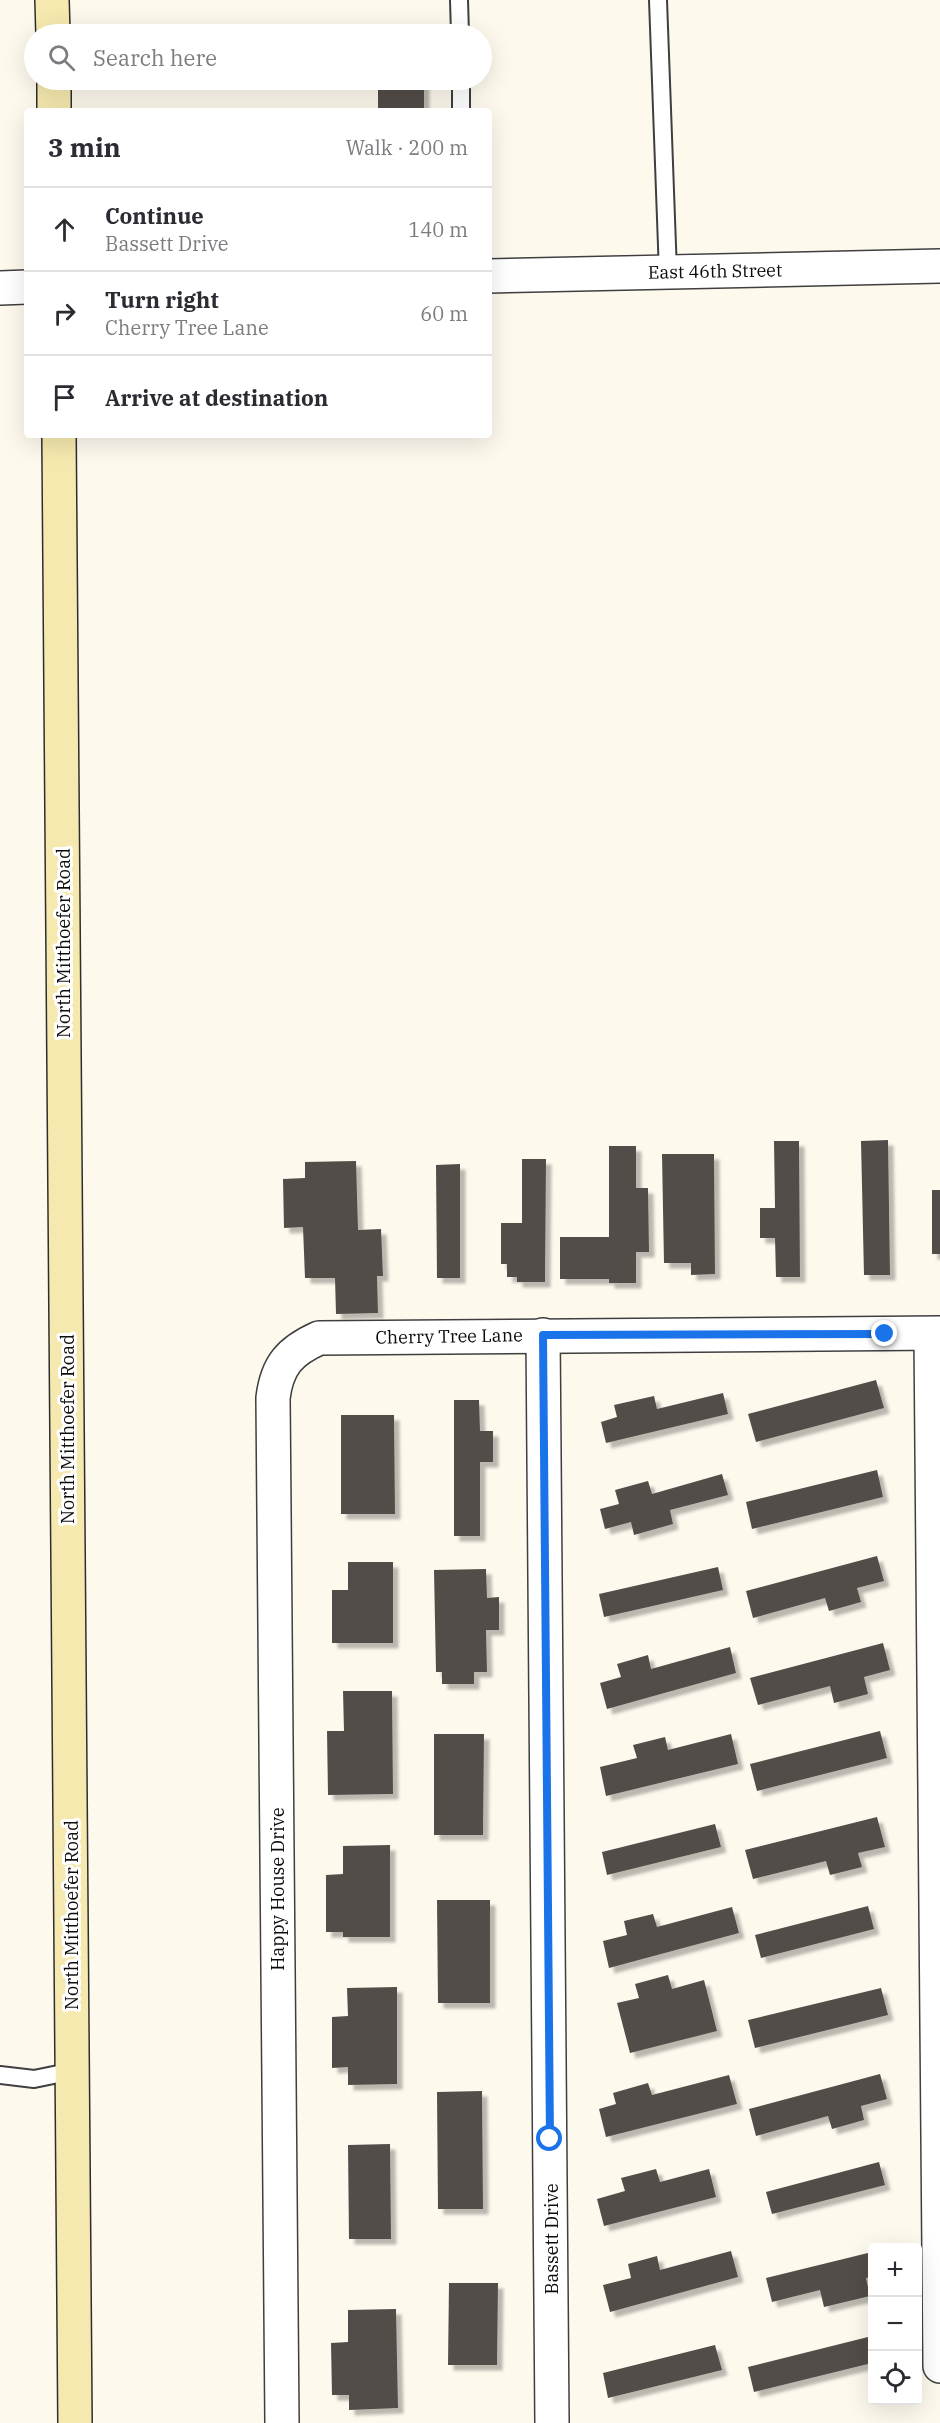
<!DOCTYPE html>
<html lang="en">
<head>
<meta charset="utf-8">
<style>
	body { margin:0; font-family:"IBM Plex Serif",serif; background:#f2f2f3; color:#2b2b33 }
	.controls { position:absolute; right:18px; bottom:18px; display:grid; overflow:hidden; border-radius:6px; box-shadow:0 6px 24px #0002 }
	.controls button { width:54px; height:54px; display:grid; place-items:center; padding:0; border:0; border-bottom:2px solid #e1e1e2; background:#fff; color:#2b2b33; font:30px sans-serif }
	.stop { position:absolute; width:18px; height:18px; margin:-14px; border:4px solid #1a73e8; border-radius:50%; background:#fff }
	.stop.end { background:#1a73e8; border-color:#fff; box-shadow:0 2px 6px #0008 }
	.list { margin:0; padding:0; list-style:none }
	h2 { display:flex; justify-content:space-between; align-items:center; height:78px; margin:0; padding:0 24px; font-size:26px }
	h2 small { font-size:20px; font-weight:400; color:#7c7c81 }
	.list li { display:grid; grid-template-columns:39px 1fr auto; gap:18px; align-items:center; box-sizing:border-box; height:84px; padding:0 24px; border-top:2px solid #e1e1e2 }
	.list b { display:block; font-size:22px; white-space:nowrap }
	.list p { margin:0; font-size:20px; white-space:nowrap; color:#7c7c81 }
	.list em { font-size:20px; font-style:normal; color:#7c7c81 }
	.icon { flex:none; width:33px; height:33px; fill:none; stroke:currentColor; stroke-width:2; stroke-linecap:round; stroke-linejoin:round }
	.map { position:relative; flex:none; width:940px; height:2423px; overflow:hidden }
	.search { position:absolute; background:#fff; box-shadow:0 6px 24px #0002; left:24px; top:24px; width:468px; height:66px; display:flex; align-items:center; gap:15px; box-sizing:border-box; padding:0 21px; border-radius:33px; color:#7c7c81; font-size:22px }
	.panel { position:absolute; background:#fff; box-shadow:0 6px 24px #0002; left:24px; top:108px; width:468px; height:330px; border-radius:6px }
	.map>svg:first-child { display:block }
</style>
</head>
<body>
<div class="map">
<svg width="940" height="2423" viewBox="0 0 940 2423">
	<defs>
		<filter id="shadow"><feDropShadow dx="5.5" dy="5.5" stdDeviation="1.5" flood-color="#0004"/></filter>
	</defs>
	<rect width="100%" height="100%" fill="#fdf9ed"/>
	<g fill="#534d4a" filter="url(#shadow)">
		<rect x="378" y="80" width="46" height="31"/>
		<polygon points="888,1140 890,1275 864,1275 861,1141"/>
		<polygon points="774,1141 799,1141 800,1277 776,1277 775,1238 760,1238 760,1208 775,1208"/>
		<polygon points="609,1146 636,1146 636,1188 648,1188 649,1252 636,1252 636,1283 609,1283 609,1279 560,1279 560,1237 609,1237"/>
		<polygon points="662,1154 714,1154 715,1274 691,1275 691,1263 664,1263"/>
		<polygon points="522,1159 546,1159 545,1282 517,1282 517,1277 507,1277 507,1264 501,1264 501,1223 522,1223"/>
		<polygon points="356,1161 358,1230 381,1229 383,1276 377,1276 378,1313 336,1314 335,1278 305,1278 303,1227 284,1228 283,1179 305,1178 305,1162"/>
		<polygon points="460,1164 460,1278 437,1278 436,1165"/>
		<rect x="932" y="1190" width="8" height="64"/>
		<polygon points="876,1380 884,1408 756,1442 748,1414"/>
		<polygon points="723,1393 728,1414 606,1443 601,1422 617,1417 614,1405 654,1396 657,1409"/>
		<polygon points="454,1400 479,1400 480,1431 493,1431 493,1462 480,1462 480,1536 454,1536"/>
		<polygon points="341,1415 394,1415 395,1514 341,1514"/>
		<polygon points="877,1470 883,1497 752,1529 746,1502"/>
		<polygon points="722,1474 728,1495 670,1510 673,1524 634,1535 631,1522 605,1529 600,1509 619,1504 615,1490 648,1481 652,1494"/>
		<polygon points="877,1556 884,1581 857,1588 861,1602 829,1611 825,1598 753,1618 746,1591"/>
		<polygon points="348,1562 393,1562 393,1643 332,1643 332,1590 348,1590"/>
		<polygon points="718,1567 723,1590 604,1617 599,1594"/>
		<polygon points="486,1569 487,1598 499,1597 499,1630 486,1630 487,1672 474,1672 474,1684 442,1684 442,1672 436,1672 434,1570"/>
		<polygon points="883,1643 890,1670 864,1677 868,1694 834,1703 830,1686 758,1705 750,1678"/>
		<polygon points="730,1647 736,1673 607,1709 600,1683 621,1677 617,1664 648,1655 651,1669"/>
		<polygon points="343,1691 392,1691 393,1794 328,1795 327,1731 344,1731"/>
		<polygon points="880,1731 887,1758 757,1791 750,1764"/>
		<polygon points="434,1734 484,1734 483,1835 434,1835"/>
		<polygon points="731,1734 738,1764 606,1796 600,1767 637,1758 633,1745 665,1737 668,1750"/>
		<polygon points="877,1817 885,1847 858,1853 862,1867 830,1875 826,1861 753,1879 745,1850"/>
		<polygon points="715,1824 721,1847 607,1875 602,1852"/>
		<polygon points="390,1845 390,1937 343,1937 343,1932 326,1932 326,1875 343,1874 343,1846"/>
		<polygon points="437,1900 490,1900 490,2003 438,2003"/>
		<polygon points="868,1906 874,1929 761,1958 755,1935"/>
		<polygon points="732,1907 739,1933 609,1968 603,1941 627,1935 624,1921 653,1914 657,1927"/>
		<polygon points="668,1975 672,1989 704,1980 717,2031 630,2053 617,2003 639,1998 635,1984"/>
		<polygon points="397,1987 397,2084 348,2085 348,2067 332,2068 332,2017 348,2016 347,1988"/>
		<polygon points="881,1988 888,2015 755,2048 748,2020"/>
		<polygon points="880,2074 887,2099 861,2106 864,2120 832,2129 828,2116 756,2136 749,2109"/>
		<polygon points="729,2075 737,2104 606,2137 599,2109 616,2104 613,2093 648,2083 652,2095"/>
		<polygon points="482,2091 483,2209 438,2209 437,2092"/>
		<polygon points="390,2144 391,2239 349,2239 348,2145"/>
		<polygon points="879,2162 885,2185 772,2214 766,2192"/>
		<polygon points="656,2169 660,2182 709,2169 716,2197 604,2226 597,2199 625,2191 621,2178"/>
		<polygon points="731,2251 738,2277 610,2312 603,2285 631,2278 628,2264 657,2256 660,2270"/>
		<polygon points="872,2252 872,2277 866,2278 870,2296 824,2307 820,2290 772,2302 766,2278"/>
		<polygon points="449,2283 498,2283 497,2365 448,2365"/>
		<polygon points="396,2309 398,2408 349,2410 349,2395 332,2395 331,2343 348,2342 348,2310"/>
		<polygon points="872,2336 872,2363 754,2392 748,2367"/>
		<polygon points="715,2345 722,2370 608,2398 603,2373"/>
	</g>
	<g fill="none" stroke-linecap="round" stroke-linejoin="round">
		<g stroke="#3f3f3f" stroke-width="20">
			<g id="service">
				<polyline points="459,0 460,34"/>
				<polyline points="658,0 668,273"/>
				<polyline points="461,111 461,80"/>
				<polyline points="0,2075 34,2079 73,2071"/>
			</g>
		</g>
		<g stroke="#3f3f3f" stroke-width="36">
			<g id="minor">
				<polyline points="931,1334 940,2366"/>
				<polyline points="543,1335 552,2423"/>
				<path d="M282 2423 273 1398C277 1365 290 1351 319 1338L940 1333"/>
			</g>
		</g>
		<g stroke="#3f3f3f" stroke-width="36">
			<g id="tertiary">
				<polyline points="489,276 940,266"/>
				<polyline points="0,288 27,287"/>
			</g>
		</g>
		<g stroke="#2e2e2e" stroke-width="36">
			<g id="secondary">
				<polyline points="52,0 53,34"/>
				<polyline points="54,80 54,111"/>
				<polyline points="59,435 75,2423"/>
			</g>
		</g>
		<use href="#service" stroke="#fff" stroke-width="16"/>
		<use href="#minor" stroke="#fff" stroke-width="33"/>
		<use href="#tertiary" stroke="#fff" stroke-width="33"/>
		<use href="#secondary" stroke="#f6e9af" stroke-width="33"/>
	</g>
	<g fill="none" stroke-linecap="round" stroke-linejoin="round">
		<polyline stroke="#1a73e8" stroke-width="8" points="550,2139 543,1335 885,1334"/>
	</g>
	<g text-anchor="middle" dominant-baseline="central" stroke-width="6" stroke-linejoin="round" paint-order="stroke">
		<g font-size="18" fill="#0c0c0c" stroke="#fff">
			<text transform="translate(715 271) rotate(-1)">East 46th Street</text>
			<text transform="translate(63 943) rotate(-90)">North Mitthoefer Road</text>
			<text transform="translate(449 1336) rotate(-1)">Cherry Tree Lane</text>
			<text transform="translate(67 1429) rotate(-90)">North Mitthoefer Road</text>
			<text transform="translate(277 1889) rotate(-90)">Happy House Drive</text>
			<text transform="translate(71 1915) rotate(-90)">North Mitthoefer Road</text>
			<text transform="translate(551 2239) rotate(-90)">Bassett Drive</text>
		</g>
	</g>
</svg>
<div class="controls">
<button>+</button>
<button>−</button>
<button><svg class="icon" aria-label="locate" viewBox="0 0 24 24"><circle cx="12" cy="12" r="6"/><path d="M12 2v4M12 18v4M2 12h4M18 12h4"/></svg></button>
</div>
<div class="stop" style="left:550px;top:2139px"></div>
<div class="stop end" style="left:885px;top:1334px"></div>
<div class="search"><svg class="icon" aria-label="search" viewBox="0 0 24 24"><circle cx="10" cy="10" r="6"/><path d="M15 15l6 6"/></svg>Search here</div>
<section class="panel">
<h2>3 min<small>Walk · 200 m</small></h2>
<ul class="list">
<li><svg class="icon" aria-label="ahead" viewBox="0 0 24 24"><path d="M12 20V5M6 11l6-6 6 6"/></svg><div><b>Continue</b><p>Bassett Drive</p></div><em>140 m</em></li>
<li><svg class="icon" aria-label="right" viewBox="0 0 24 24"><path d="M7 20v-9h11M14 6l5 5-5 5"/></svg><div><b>Turn right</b><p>Cherry Tree Lane</p></div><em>60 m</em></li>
<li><svg class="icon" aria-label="arrive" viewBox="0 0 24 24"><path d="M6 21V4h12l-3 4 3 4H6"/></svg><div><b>Arrive at destination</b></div></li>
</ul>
</section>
</div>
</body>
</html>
